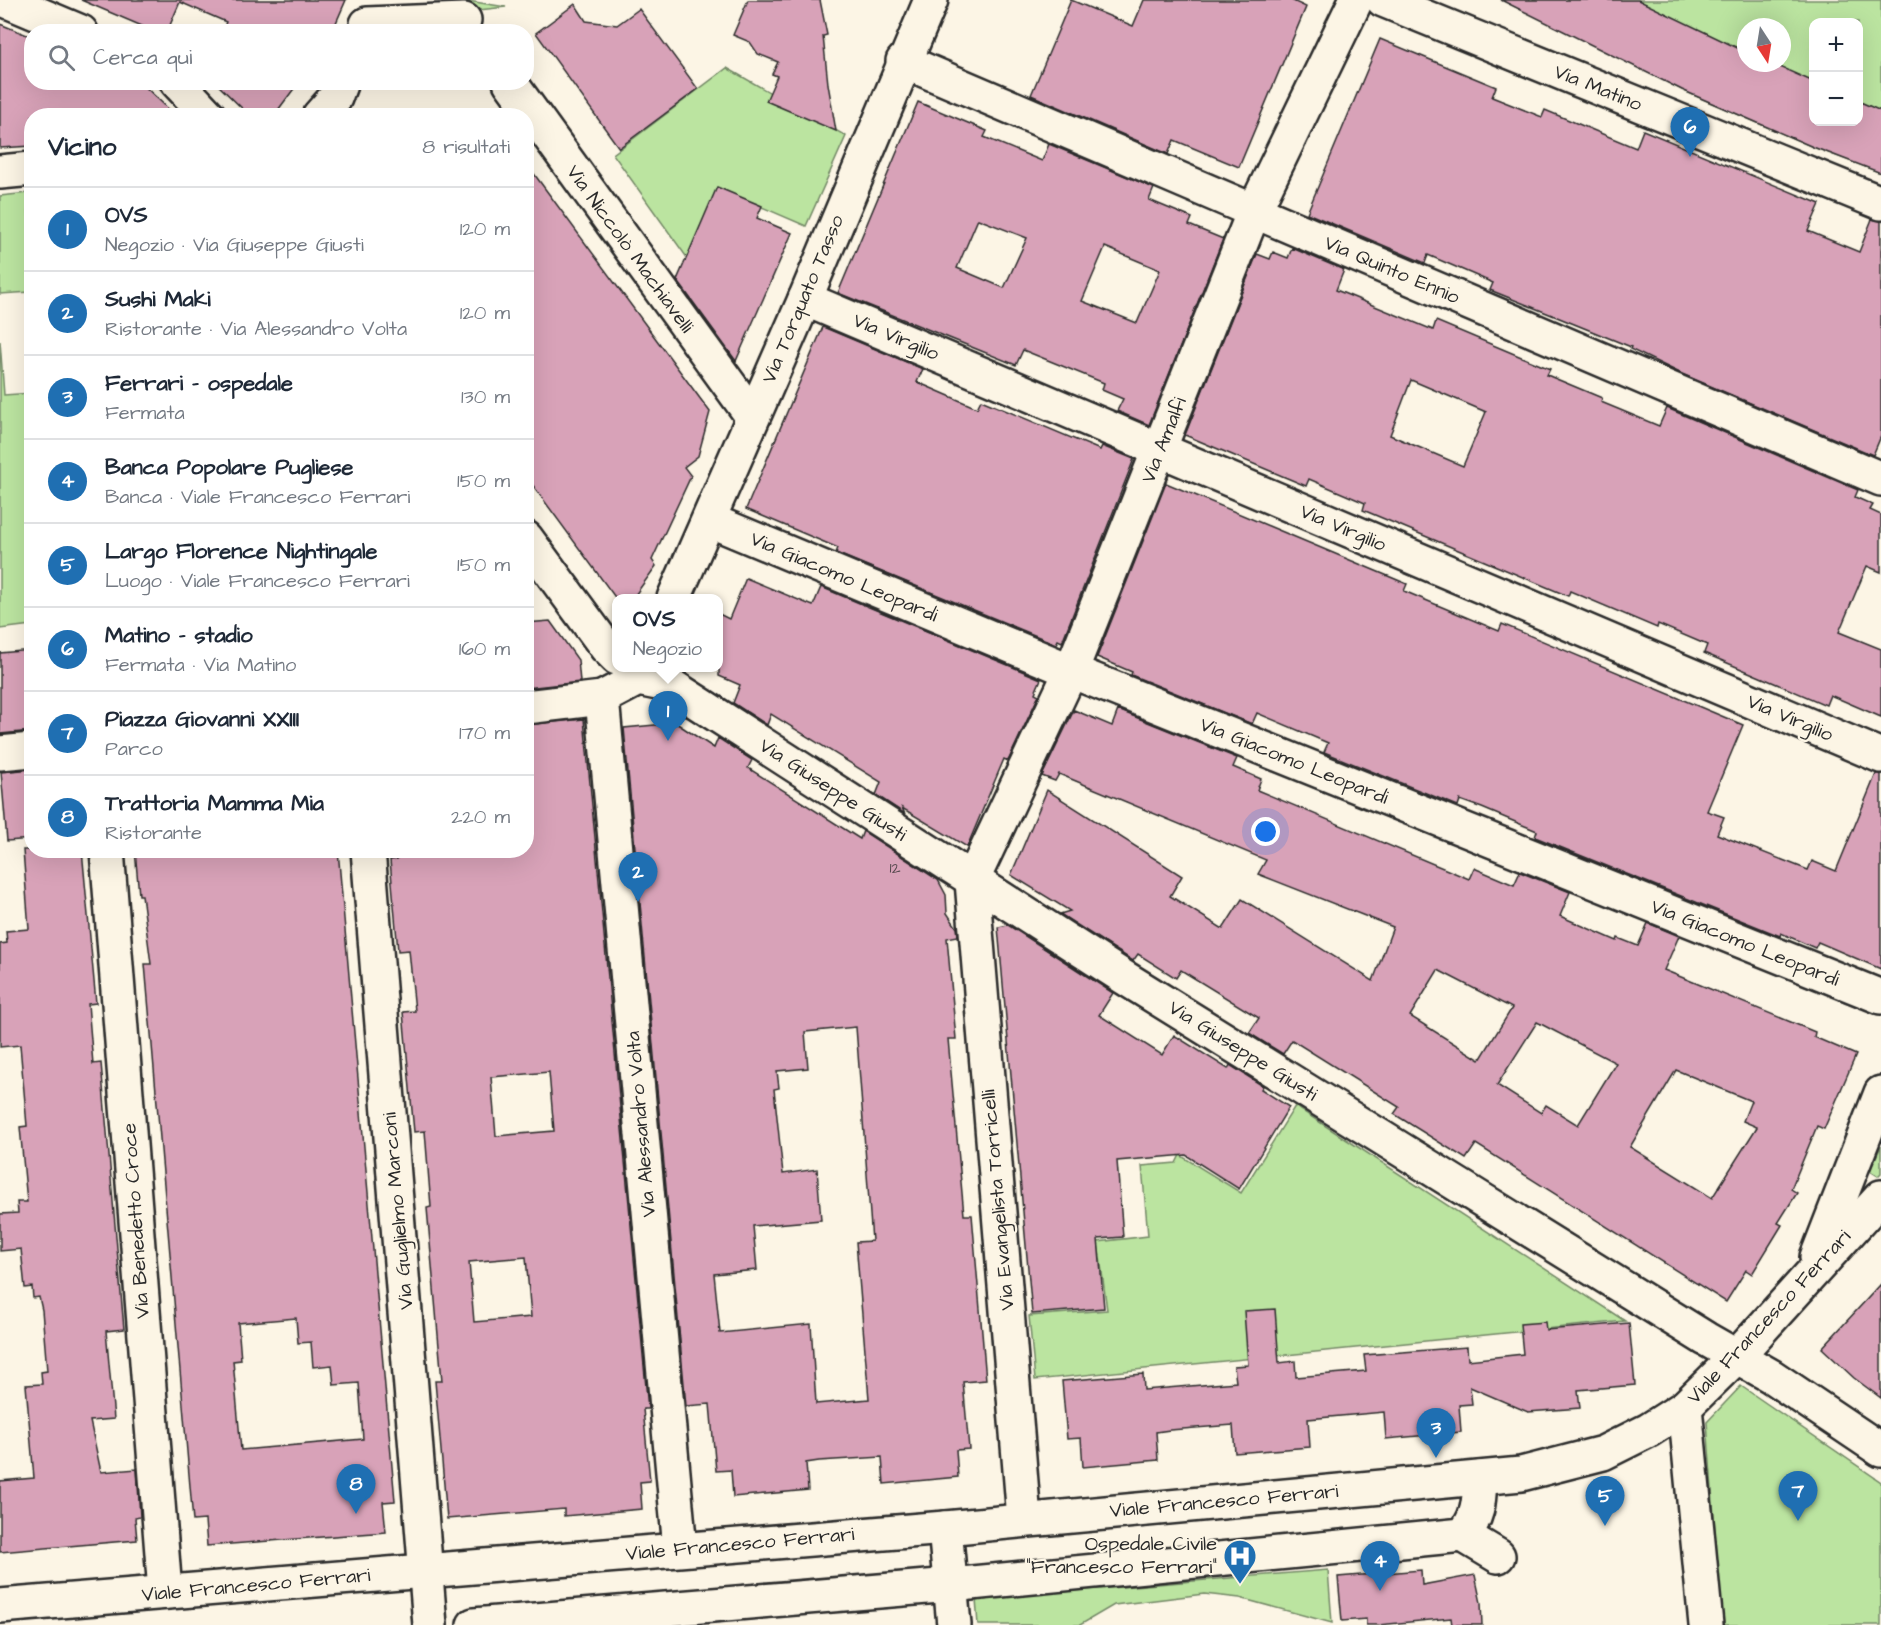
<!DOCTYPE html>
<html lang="it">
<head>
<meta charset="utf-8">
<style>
	body { margin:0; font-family:"Architects Daughter",sans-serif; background:#f6f6f7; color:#1f2937 }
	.controls { position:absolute; right:18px; top:18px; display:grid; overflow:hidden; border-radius:12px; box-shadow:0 6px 24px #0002 }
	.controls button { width:54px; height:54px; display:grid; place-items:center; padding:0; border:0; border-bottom:2px solid #e0e1e3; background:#fff; color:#1f2937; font:30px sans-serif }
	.compass { position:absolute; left:1737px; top:18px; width:54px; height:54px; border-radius:50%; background:#fff; box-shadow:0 6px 24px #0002; rotate:168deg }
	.you { position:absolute; left:1266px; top:832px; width:21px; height:21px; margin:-15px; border:4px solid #fff; border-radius:50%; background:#1a73e8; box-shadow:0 0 0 9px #1a73e833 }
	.badge { display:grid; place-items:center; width:39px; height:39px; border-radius:50%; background:#1f6fb2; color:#fff; font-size:20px; font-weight:700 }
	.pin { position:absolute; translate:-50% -50px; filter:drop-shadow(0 2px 3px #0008) }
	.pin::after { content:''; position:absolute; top:32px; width:21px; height:18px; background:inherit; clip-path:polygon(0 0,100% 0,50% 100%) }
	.popup { position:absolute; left:612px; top:594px; width:111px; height:78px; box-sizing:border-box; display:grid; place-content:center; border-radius:12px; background:#fff; filter:drop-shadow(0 2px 4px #0005); font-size:20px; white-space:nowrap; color:#747a83 }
	.popup b { font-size:22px; color:#1f2937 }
	.popup::after { content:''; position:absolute; left:50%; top:100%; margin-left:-12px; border:12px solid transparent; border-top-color:#fff }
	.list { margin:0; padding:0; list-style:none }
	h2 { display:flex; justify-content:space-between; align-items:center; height:78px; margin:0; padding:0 24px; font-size:26px }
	h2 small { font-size:20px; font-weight:400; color:#747a83 }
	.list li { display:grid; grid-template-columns:39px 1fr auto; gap:18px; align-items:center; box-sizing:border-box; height:84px; padding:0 24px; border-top:2px solid #e0e1e3 }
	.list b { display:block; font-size:22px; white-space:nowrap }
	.list p { margin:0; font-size:20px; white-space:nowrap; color:#747a83 }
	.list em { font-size:20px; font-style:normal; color:#747a83 }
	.icon { flex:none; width:33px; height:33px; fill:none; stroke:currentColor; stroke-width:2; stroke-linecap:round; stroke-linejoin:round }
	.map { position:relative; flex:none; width:1881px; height:1625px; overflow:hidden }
	.search { position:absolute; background:#fff; box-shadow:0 6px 24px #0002; left:24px; top:24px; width:510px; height:66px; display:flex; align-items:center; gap:15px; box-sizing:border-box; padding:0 21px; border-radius:24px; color:#747a83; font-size:22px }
	.panel { position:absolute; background:#fff; box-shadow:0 6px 24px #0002; left:24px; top:108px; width:510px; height:750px; border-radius:24px }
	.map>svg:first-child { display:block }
</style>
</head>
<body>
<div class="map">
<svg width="1881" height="1625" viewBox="0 0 1881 1625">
	<rect width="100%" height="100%" fill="#fcf5e5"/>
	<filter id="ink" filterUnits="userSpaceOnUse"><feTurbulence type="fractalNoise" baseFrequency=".0167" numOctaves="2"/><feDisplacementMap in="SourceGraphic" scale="12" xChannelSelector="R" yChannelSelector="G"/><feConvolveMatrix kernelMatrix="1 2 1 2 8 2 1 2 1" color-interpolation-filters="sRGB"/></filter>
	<g filter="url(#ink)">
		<g fill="#bbe4a0" stroke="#738866" stroke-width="1.5" fill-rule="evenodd">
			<polygon points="462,0 506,7 470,11"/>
			<path d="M1513 0H1881V173L1813 147 1682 90ZM1814 22H1858V122H1814ZM1746 27H1782V63H1746Z"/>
			<polygon points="727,68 846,136 806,226 720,189 688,259 613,154"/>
			<polygon points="28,193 31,292 0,294 0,196"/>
			<polygon points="0,341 4,395 32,393 31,625 0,629"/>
			<polygon points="1295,1106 1625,1321 1035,1380 1029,1316 1107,1310 1098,1242 1148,1236 1142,1166 1176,1163 1180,1155 1241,1193"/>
			<polygon points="1881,1146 1881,1173 1878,1176 1870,1171"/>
			<polygon points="1741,1386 1881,1482 1881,1625 1722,1625 1707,1422"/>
			<polygon points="1328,1570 1332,1623 1240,1598 1204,1594 1114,1605 1080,1625 978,1625 976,1599"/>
		</g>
		<g fill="#d8a2b8" stroke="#2b2b2b" stroke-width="1.5" fill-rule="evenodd">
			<polygon points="81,0 346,0 332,32 222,32 226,22 180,2 167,32 156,32"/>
			<polygon points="748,0 820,0 827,35 823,36 828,84 836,131 766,101 777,76 772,74 778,62 758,54 750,42 733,35"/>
			<polygon points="1071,0 1133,26 1144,0 1291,0 1306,7 1239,167 1174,140 1168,154 1031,95"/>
			<polygon points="1501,0 1638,0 1746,52 1746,63 1771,63 1814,82 1814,122 1858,122 1858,101 1881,111 1881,173 1813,147 1682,90"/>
			<polygon points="575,4 586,21 617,25 639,9 698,89 619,148 536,33"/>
			<polygon points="0,24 32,37 32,82 140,82 176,116 32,116 32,146 0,148"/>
			<polygon points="1380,39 1496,87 1492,97 1542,117 1545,110 1636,148 1643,130 1820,204 1808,231 1859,252 1872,219 1881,221 1881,436 1873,455 1682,374 1630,349 1631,347 1490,290 1493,283 1428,255 1425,263 1307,213"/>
			<polygon points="215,82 299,82 278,110 262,116 248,114"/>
			<path d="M918 102 987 131 984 137 1042 161 1049 144 1154 188 1149 200 1192 218 1189 225 1223 239 1149 425 1117 411 1123 399 1102 390 1104 383 1023 350 1016 365 838 293ZM978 219 1027 238 1004 288 957 268ZM1105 247 1160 270 1137 323 1082 301Z"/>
			<polygon points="526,163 710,412 698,456 684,467 691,476 652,560 656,566 633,598 617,600 526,476"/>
			<polygon points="717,187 762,206 757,218 792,233 736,361 677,280"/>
			<path d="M1292 248 1344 270 1336 290 1433 330 1436 321 1550 369 1547 375 1602 398 1601 402 1659 426 1667 408 1858 490 1855 497 1873 505 1870 510 1881 515V572L1867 566 1839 632 1881 649V717L1830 695 1826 705 1704 653 1707 645 1658 624 1657 628 1570 591 1568 596 1363 510 1365 503 1309 479 1306 486 1185 435 1257 254 1270 259 1273 252 1288 258ZM1411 380 1486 412 1463 466 1390 435Z"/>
			<polygon points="823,327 923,369 917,382 977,408 981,400 1100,450 1102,446 1134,459 1062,642 1058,640 1056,644 836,553 838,548 746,509"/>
			<polygon points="1166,483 1407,584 1404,591 1499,631 1502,624 1743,725 1707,811 1724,817 1717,834 1808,870 1812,861 1836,871 1876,774 1881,774 1881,969 1818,942 1815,948 1781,933 1780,936 1535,837 1537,831 1482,808 1460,800 1458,806 1324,752 1328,743 1257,713 1252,724 1131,675 1132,672 1097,657"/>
			<polygon points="746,578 813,606 821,587 1041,679 1035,693 1039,695 1008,761 1004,759 967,847 902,808 905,814 876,795 881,782 771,714 767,725 733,703 740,685 719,676 719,614 729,619"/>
			<polygon points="550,621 578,660 580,682 526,688 526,623"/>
			<polygon points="32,650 32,731 0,734 0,653"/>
			<path d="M1074 710 1112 726 1118 710 1237 758 1233 767 1261 779 1257 790 1469 879 1474 868 1514 885 1520 872 1570 892 1560 916 1617 941 1618 938 1638 946 1648 923 1679 936 1664 970 1815 1032 1814 1037 1856 1055 1824 1129 1817 1126 1791 1189 1797 1193 1778 1223 1782 1225 1752 1274 1746 1270 1726 1302 1476 1144 1466 1159 1394 1114 1399 1107 1292 1040 1283 1054 1249 1033 1259 1018 1181 970 1176 978 1138 954 1133 961 1060 914 1070 911 1011 875 1047 790 1182 876 1170 896 1223 929 1242 899 1373 981 1393 927 1258 874 1266 860 1059 774 1055 781 1042 776ZM1438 970 1512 1008 1480 1060 1410 1016ZM1537 1022 1616 1063 1578 1125 1546 1105 1541 1113 1497 1085ZM1676 1070 1751 1101 1743 1121 1757 1127 1712 1198 1630 1147Z"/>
			<path d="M584 719 648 1409H643L650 1481 640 1482 642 1509 564 1516V1509L447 1519 435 1381H442L427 1208 431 1207 425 1131 414 1132 403 1012 415 1011 409 950 398 951 390 860 397 859 396 850H526V725ZM549 1072 554 1131 496 1136 491 1077ZM526 1257 531 1317 474 1322 469 1262Z"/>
			<path d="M676 723 714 748 718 738 752 760 748 768 860 839 863 831 938 880 946 895 947 913 957 928 958 936 947 938 956 1039H948L964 1215H972L986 1380 963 1382 969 1449 956 1450 958 1477 884 1484 882 1457 819 1461 806 1463 808 1490 733 1497 731 1470 716 1471 710 1404 686 1406 624 728ZM856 1027 872 1241 856 1242 869 1399 816 1404 811 1324 720 1333 714 1274 757 1270 753 1226 821 1220 817 1169 783 1174 774 1089 779 1088 777 1071 808 1068 805 1032Z"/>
			<polygon points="32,769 32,839 7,841 1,772"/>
			<polygon points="23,850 82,850 96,1003 88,1004 93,1064 101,1063 124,1329 106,1331 114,1419 90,1421 101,1472 137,1469 140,1517 135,1518 137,1540 0,1552 0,1481 34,1478 26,1385 42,1384 41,1372 47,1371 42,1310 39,1297 33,1298 32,1287 25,1288 21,1249 0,1251 0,1214 18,1213 17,1202 27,1202 20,1127 27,1126 20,1045 0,1047 0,944 7,943 6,931 29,929"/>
			<path d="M135 850H338L395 1501 383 1502 386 1532 207 1546 205 1520 193 1521 145 964H151L142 895H139ZM296 1318 298 1343 311 1342 313 1367 332 1365 334 1385 359 1383 363 1439 241 1450 233 1361 241 1360 238 1323Z"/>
			<polygon points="1008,925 1113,993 1099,1015 1162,1055 1174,1035 1228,1069 1230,1065 1263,1086 1261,1089 1289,1107 1239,1189 1186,1155 1117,1161 1123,1237 1098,1239 1104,1308 1032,1314 998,927"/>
			<polygon points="1881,1284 1881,1398 1854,1378 1822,1348"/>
			<polygon points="1275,1309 1279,1363 1295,1361 1296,1377 1366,1371 1364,1355 1467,1347 1468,1360 1523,1354 1520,1324 1545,1322 1546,1330 1629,1323 1635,1385 1578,1390 1580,1408 1528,1412 1470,1387 1472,1404 1459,1405 1461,1432 1386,1439 1384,1412 1308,1419 1310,1447 1235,1453 1233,1425 1170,1430 1156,1432 1158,1460 1083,1467 1081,1438 1067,1439 1062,1381 1143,1374 1144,1390 1236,1382 1234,1366 1248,1365 1244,1311"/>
			<polygon points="1421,1570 1422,1585 1475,1575 1481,1603 1482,1625 1452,1625 1451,1618 1378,1625 1366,1625 1366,1619 1342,1621 1338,1577"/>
		</g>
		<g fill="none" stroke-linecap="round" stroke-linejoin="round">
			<g stroke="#2b2b2b" stroke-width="38">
				<g id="minor">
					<polyline points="5,0 81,32"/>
					<polyline points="1383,0 1881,203"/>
					<polyline points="367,24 464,20"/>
					<polyline points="903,61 1881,479"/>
					<polyline points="177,82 209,116"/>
					<polyline points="510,82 752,416"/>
					<polyline points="319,116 335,98 341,82"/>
					<polyline points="0,172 32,169"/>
					<polyline points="805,299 1881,756"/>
					<polyline points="709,520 1071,671 1881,997"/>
					<polyline points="526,538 606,647 617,658"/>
					<polyline points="674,598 805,299 931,0"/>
					<polyline points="602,698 680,1549"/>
					<polyline points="526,707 602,698 638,679 672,686 1125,978 1706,1339 1771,1376 1881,1450"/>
					<polyline points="0,753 32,750"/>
					<polyline points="107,850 165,1592"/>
					<polyline points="368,850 430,1625"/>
					<polyline points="1817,1257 1881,1093"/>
					<polyline points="1685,1407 1706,1625"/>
					<polyline points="1024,1519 972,881 1071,671 1254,211 1356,0"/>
					<polyline points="945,1528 954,1625"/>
					<polyline points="1463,1535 1498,1556"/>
					<polyline points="0,1606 945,1528 1521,1474 1603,1453 1649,1430 1685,1407 1737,1356 1881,1197"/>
					<path d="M474 1625 951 1585 1463 1535C1479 1517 1479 1501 1480 1478"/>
				</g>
			</g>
			<use href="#minor" stroke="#fcf5e5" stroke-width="33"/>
		</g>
	</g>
	<defs>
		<g id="hospital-pin" transform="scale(1.725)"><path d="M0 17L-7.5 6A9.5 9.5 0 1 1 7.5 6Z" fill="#1f6fb2" stroke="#fcf5e5"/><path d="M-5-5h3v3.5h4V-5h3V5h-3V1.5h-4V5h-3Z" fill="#fff"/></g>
	</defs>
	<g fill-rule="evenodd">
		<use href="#hospital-pin" x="1240" y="1556"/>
	</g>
	<g text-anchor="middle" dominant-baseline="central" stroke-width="4.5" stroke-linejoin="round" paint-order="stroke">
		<g font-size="16" fill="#56494e">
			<text x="895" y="868">12</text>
		</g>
		<g font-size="20" fill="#2b2b2b" stroke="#fcf5e5">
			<text transform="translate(1598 88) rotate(22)">Via Matino</text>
			<text transform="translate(630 249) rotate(54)">Via Niccolò Machiavelli</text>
			<text transform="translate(1392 270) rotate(23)">Via Quinto Ennio</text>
			<text transform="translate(803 299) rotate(-67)">Via Torquato Tasso</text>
			<text transform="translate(896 337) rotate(23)">Via Virgilio</text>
			<text transform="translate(1164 440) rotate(-68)">Via Amalfi</text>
			<text transform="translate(1343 528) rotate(23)">Via Virgilio</text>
			<text transform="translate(844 577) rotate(23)">Via Giacomo Leopardi</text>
			<text transform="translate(1790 718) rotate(23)">Via Virgilio</text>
			<text transform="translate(1294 761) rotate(22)">Via Giacomo Leopardi</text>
			<text transform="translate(833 790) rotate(33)">Via Giuseppe Giusti</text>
			<text transform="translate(1745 943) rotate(22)">Via Giacomo Leopardi</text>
			<text transform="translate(1243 1051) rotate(32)">Via Giuseppe Giusti</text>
			<text transform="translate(641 1124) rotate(-95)">Via Alessandro Volta</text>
			<text transform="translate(998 1200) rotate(-95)">Via Evangelista Torricelli</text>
			<text transform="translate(398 1211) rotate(-95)">Via Guglielmo Marconi</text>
			<text transform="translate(136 1221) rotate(-94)">Via Benedetto Croce</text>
			<text transform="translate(1769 1317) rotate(-47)">Viale Francesco Ferrari</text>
			<text transform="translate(1224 1501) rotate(-5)">Viale Francesco Ferrari</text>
			<text transform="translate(740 1544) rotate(-5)">Viale Francesco Ferrari</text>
			<text transform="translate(256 1585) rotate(-5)">Viale Francesco Ferrari</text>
		</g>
		<g font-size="20" fill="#2b2b2b" stroke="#fcf5e5" text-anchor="end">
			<text x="1217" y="1544">Ospedale Civile<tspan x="1217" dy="23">"Francesco Ferrari"</tspan></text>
		</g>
	</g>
</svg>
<div class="controls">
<button>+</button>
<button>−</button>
</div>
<svg class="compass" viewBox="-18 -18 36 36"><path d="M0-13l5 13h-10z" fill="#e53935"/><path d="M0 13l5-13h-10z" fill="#747a83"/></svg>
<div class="you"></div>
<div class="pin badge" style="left:668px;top:741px">1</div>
<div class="popup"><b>OVS</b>Negozio</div>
<div class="pin badge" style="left:638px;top:902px">2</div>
<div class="pin badge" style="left:1436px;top:1458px">3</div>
<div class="pin badge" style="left:1380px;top:1591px">4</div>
<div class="pin badge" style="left:1605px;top:1526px">5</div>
<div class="pin badge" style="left:1690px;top:157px">6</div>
<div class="pin badge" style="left:1798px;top:1521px">7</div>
<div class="pin badge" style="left:356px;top:1514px">8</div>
<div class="search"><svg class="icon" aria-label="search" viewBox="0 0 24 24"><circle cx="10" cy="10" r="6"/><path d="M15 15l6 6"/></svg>Cerca qui</div>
<section class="panel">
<h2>Vicino<small>8 risultati</small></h2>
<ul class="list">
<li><span class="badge">1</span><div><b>OVS</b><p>Negozio · Via Giuseppe Giusti</p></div><em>120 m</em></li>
<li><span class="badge">2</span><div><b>Sushi Maki</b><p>Ristorante · Via Alessandro Volta</p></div><em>120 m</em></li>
<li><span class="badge">3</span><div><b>Ferrari - ospedale</b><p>Fermata</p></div><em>130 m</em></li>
<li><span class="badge">4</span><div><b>Banca Popolare Pugliese</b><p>Banca · Viale Francesco Ferrari</p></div><em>150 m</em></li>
<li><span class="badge">5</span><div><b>Largo Florence Nightingale</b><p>Luogo · Viale Francesco Ferrari</p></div><em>150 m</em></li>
<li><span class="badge">6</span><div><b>Matino - stadio</b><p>Fermata · Via Matino</p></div><em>160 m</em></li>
<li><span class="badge">7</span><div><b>Piazza Giovanni XXIII</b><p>Parco</p></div><em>170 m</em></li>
<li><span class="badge">8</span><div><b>Trattoria Mamma Mia</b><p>Ristorante</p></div><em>220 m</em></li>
</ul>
</section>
</div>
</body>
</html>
